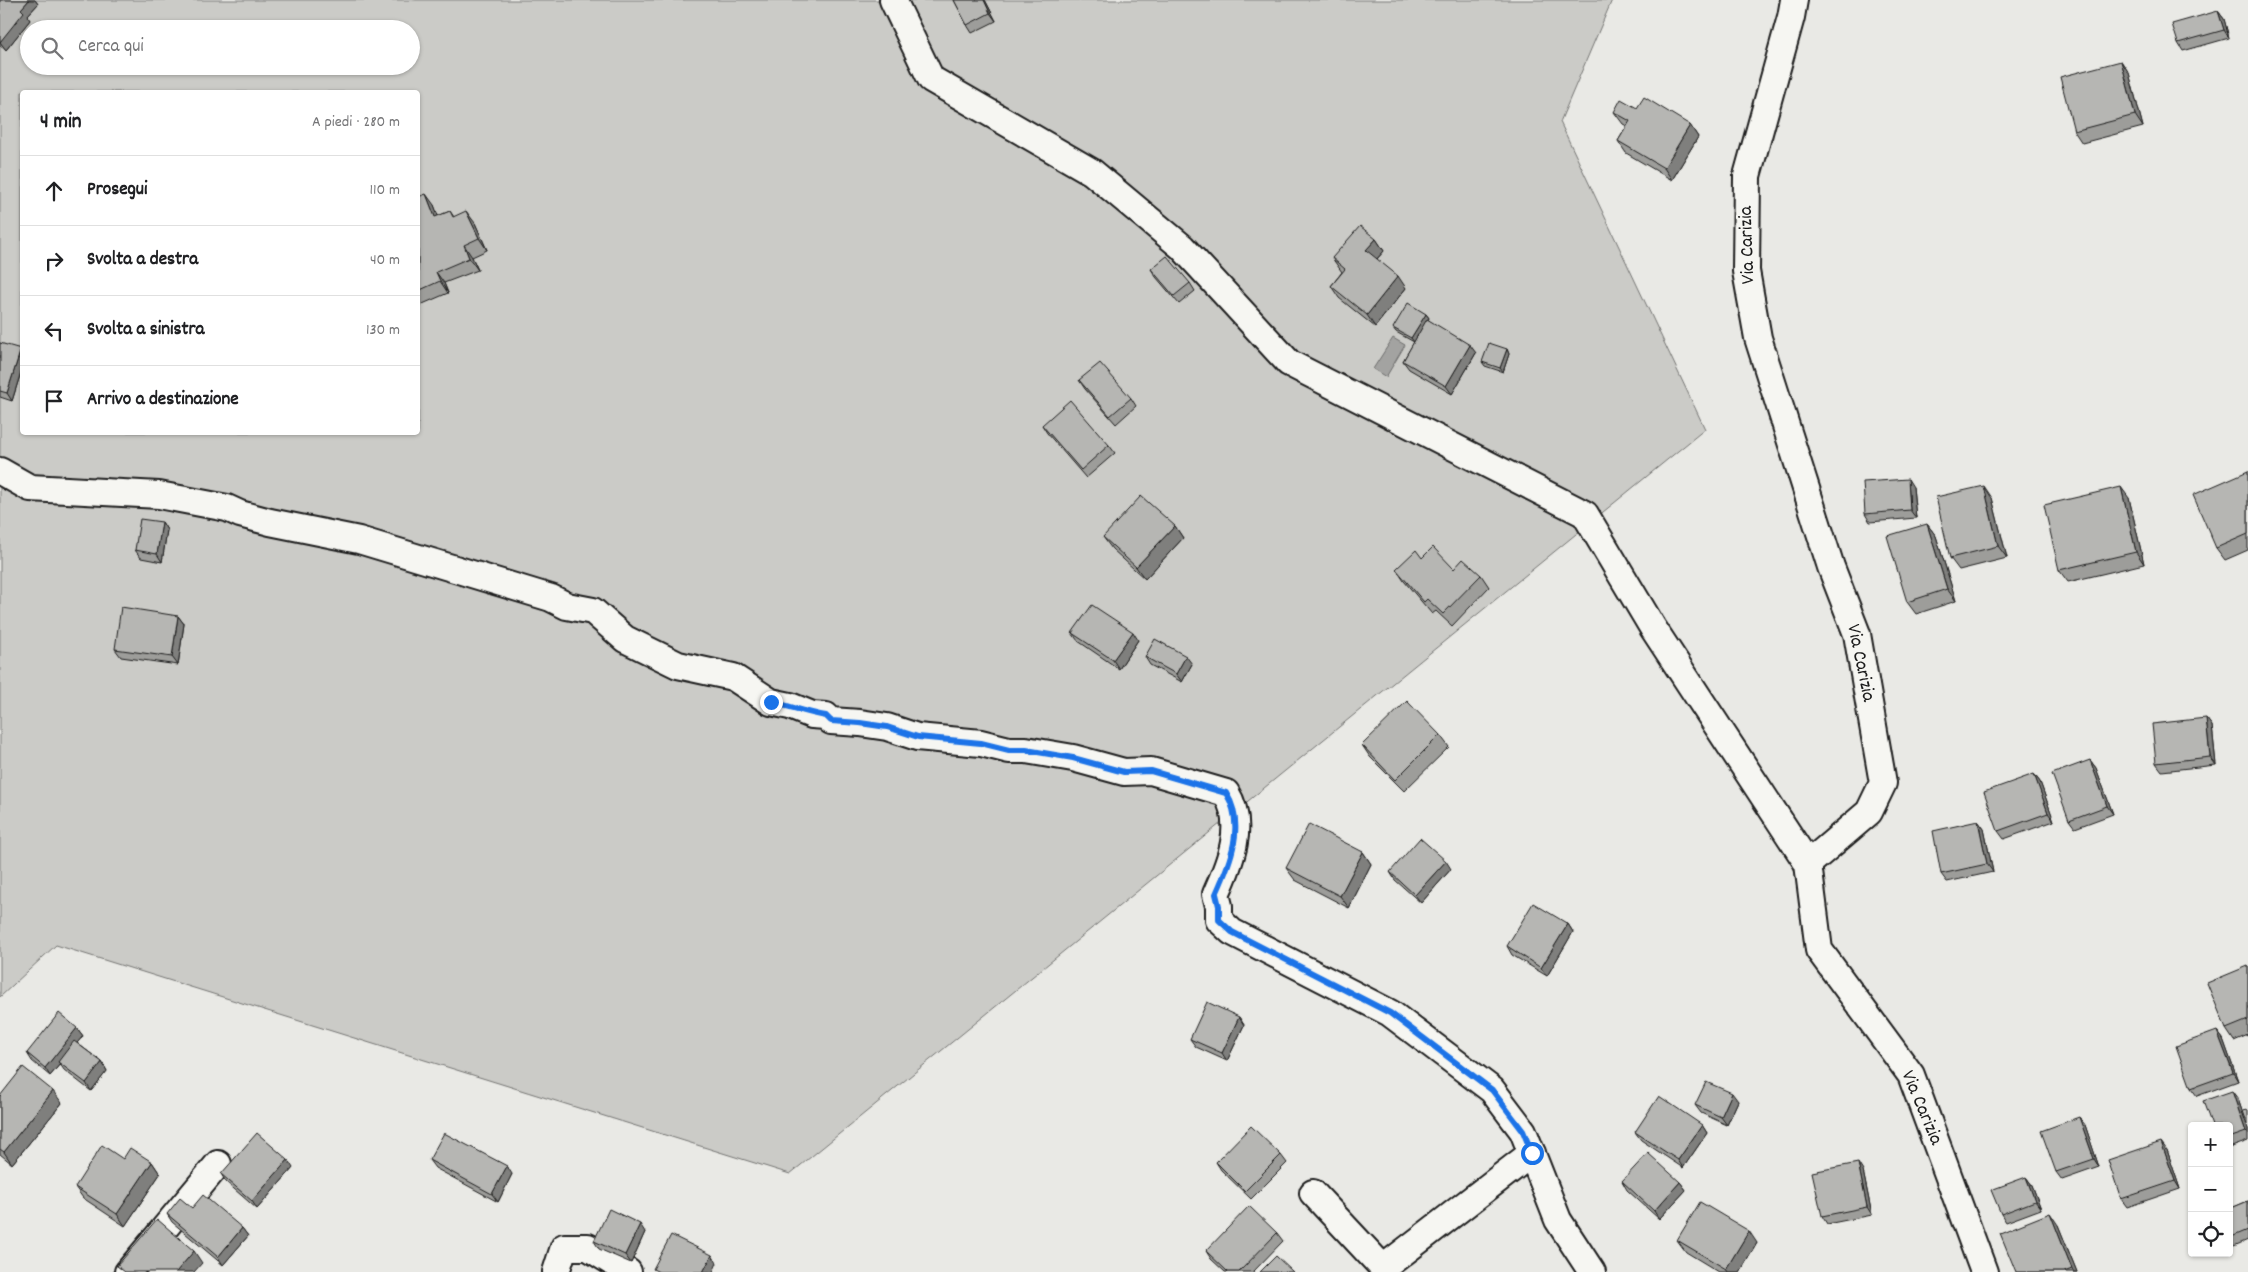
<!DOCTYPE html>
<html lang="it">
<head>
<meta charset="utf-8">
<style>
	body { margin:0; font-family:Dekko,sans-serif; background:#f2f2f2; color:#202124 }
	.controls { position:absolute; right:15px; bottom:15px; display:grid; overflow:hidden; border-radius:5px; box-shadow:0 1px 4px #0004 }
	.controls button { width:45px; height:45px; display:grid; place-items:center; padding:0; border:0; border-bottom:1px solid #e0e0e0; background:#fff; color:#202124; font:25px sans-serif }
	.stop { position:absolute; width:15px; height:15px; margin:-11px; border:4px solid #1a73e8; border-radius:50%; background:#fff }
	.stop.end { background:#1a73e8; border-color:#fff; box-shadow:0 1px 5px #0008 }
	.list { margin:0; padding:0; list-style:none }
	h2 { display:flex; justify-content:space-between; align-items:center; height:65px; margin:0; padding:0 20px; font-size:21px }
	h2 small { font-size:16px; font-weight:400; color:#757577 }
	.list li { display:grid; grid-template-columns:32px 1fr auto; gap:15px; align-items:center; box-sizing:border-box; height:70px; padding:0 20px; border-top:1px solid #e0e0e0 }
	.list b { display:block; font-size:19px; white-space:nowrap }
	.list em { font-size:16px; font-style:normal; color:#757577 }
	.icon { flex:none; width:28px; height:28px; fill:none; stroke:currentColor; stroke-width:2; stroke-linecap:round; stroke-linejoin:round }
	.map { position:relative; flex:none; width:2248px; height:1272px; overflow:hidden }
	.search { position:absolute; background:#fff; box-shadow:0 1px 4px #0004; left:20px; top:20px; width:400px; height:55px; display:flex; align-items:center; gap:12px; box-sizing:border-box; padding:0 18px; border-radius:28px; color:#757577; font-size:19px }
	.panel { position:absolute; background:#fff; box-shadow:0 1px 4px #0004; left:20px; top:90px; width:400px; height:345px; border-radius:5px }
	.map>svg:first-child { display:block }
</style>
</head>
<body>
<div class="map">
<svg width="2248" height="1272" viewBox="0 0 2248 1272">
	<rect width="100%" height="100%" fill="#e9e9e5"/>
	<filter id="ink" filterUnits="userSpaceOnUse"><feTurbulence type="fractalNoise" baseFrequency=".02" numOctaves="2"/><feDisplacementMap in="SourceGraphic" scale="10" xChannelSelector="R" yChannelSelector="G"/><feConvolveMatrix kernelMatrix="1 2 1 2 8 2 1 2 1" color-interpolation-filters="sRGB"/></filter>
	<g filter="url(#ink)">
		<path fill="#cbcbc7" stroke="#747472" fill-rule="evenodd" d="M0 0H1612L1560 122 1705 429 790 1174 56 945 0 997ZM29 29H411V66H29ZM22 92H418V432H22Z"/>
		<polygon fill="#a3a3a1" stroke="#6d6d6c" points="1393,338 1405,345 1386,377 1373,369"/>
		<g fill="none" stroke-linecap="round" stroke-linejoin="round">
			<g stroke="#1c1c1c" stroke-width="30">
				<g id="street">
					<polyline points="893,0 931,79 1092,172 1182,247 1289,363 1585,514 1653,628 1808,864"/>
					<polyline points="1794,0 1791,17 1747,176 1746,271 1758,338 1831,567 1857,634 1883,783 1869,812 1808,864 1819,950 1911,1075 1984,1272"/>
					<path d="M0 471 30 488 159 495 227 508 240 514 270 522 359 540 551 598 567 606 593 611 625 639 678 665 733 677 771 702 790 706 812 715 826 716 831 721 860 723 887 727 917 737 981 743 1009 750H1026L1073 758 1124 772 1151 771 1226 793C1246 825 1230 863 1216 894L1219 906V920L1232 932 1390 1013 1492 1090 1523 1131 1558 1220 1592 1272"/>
					<polyline points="1313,1193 1383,1268 1532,1153"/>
					<polyline points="128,1272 218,1164"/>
					<polyline points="556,1272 564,1247 588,1247 628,1272"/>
				</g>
			</g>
			<use href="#street" stroke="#f6f6f2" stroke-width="26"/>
		</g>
		<g fill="#9d9d9a" stroke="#1c1c1c">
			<polygon points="0,0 35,0 38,4 27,16 30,20 6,50 0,46"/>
			<polygon points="954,0 985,0 996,21 972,33 967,25"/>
			<polygon points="2218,11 2224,19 2229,38 2183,51 2178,43"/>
			<polygon points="2121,61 2129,73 2143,127 2082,143 2074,131"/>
			<polygon points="1614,112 1690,125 1698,137 1672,180 1626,153 1618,141 1627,126 1623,124"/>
			<polygon points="418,197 434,205 438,216 450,211 454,217 475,223 487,250 472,257 478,270 444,283 448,293 418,306"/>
			<polygon points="1376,239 1384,251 1377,259 1406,288 1375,327 1339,298 1331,286 1342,272 1332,258"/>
			<polygon points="1151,269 1190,283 1195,291 1179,304 1156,277"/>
			<polygon points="1426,314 1429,318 1428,320 1476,353 1452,394 1409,369 1403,361 1414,342 1396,332 1393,328"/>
			<polygon points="0,343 22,352 22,369 12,401 0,397"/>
			<polygon points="1507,349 1509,354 1503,372 1485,366 1482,362"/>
			<polygon points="1079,380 1131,398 1136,406 1116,424 1085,389"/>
			<polygon points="1042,425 1109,445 1115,453 1086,478 1047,433"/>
			<polygon points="2248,471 2248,550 2225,560 2216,548"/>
			<polygon points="1913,487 1916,518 1870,522 1865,514"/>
			<polygon points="1992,498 2007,558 1959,570 1950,558"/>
			<polygon points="2129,498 2144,564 2068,582 2059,570"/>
			<polygon points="162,522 167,530 162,562 141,558 135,550"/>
			<polygon points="1927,524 1936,536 1956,601 1916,614 1907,602"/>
			<polygon points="1175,526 1183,538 1145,579 1112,549 1103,537"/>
			<polygon points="1422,558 1454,569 1481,575 1489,587 1452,626 1436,611 1432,614 1404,581 1396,569"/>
			<polygon points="178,616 184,624 178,665 121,657 115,649"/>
			<polygon points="1072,633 1138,640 1119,669 1078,641"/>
			<polygon points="1145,657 1192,664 1182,682 1150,665"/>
			<polygon points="2206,718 2212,726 2216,765 2162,771 2156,763"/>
			<polygon points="1440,735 1449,747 1404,791 1370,757 1362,745"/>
			<polygon points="2090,760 2096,768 2113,814 2075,828 2069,820"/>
			<polygon points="2034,774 2040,782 2054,821 2004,839 1998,831"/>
			<polygon points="1978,821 1984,829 1993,872 1947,882 1941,874"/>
			<polygon points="1363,852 1371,864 1349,908 1295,880 1286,868"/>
			<polygon points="1451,869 1421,903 1395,880 1390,872"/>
			<polygon points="1568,924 1573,932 1547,976 1512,955 1507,946"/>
			<polygon points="2248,966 2248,1035 2234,1041 2226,1029"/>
			<polygon points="1239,1017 1244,1025 1227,1061 1196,1047 1190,1039"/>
			<polygon points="77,1028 83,1036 77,1043 102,1062 107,1071 91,1091 64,1070 60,1064 50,1076 32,1061 27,1053"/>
			<polygon points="2217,1031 2223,1039 2238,1081 2197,1096 2191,1088"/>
			<polygon points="0,1096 62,1103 12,1164 0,1154"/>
			<polygon points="2238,1099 2248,1129 2248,1141 2229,1148 2229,1126"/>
			<polygon points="1738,1101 1727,1125 1701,1113 1695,1105"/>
			<polygon points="2079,1117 2085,1125 2099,1167 2062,1180 2056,1172"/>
			<polygon points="1702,1125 1707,1133 1683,1168 1641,1140 1635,1132"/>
			<polygon points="2167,1150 2180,1189 2127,1207 2121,1199"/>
			<polygon points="1281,1155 1287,1163 1251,1199 1221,1170 1216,1162"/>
			<polygon points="123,1159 152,1162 160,1174 125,1226 83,1198 75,1187"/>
			<polygon points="429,1160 512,1174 498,1202 435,1168"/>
			<polygon points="293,1168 257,1209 226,1182 221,1174"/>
			<polygon points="1863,1171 1872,1215 1827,1224 1822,1216"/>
			<polygon points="2026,1177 2032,1185 2041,1209 2006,1222 2001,1214"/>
			<polygon points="1622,1181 1680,1182 1686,1190 1659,1219 1627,1190"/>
			<polygon points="2248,1201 2248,1240 2234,1246 2229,1239 2229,1209"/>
			<polygon points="192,1208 242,1228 248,1236 223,1265 172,1222 167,1214"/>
			<polygon points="2058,1225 2077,1272 2016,1272"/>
			<polygon points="645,1232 631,1263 599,1249 594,1241"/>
			<polygon points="1277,1233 1283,1241 1253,1272 1225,1272 1211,1259 1206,1251"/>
			<polygon points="1677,1240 1757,1243 1740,1272 1719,1272 1686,1252"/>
		</g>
		<g fill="#7f7f7d" stroke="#1c1c1c">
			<polygon points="29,0 35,0 38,4 27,16 30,20 6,50 0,42 21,9"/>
			<polygon points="984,0 985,0 996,21 990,13"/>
			<polygon points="2218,11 2224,19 2229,38 2224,30"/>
			<polygon points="2121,61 2129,73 2143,127 2135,115"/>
			<polygon points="1690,125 1698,137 1672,180 1664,168"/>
			<polygon points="426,194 434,205 443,229 435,217"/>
			<polygon points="466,211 475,223 487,250 479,238"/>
			<polygon points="1376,239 1384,251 1374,262 1366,250"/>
			<polygon points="464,245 472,257 478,270 469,258"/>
			<polygon points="436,272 444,283 448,293 440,281"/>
			<polygon points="1398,276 1406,288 1375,327 1367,315"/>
			<polygon points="1426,314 1429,318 1414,342 1411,338"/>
			<polygon points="1470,345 1476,353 1452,394 1446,386"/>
			<polygon points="21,349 22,352 22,369 12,401 7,393"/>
			<polygon points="1507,349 1509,354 1503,372 1500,368"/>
			<polygon points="1908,479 1913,487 1916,518 1910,510"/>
			<polygon points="1984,486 1992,498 2007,558 1998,546"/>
			<polygon points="2121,487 2129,498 2144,564 2136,552"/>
			<polygon points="162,522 167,530 162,562 157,554"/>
			<polygon points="1927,524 1936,536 1956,601 1947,589"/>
			<polygon points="1175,526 1183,538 1145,579 1136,567"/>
			<polygon points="178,616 184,624 178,665 172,657"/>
			<polygon points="1133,632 1138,640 1119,669 1113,660"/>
			<polygon points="1186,656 1192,664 1182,682 1176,674"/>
			<polygon points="2206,718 2212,726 2216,765 2210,757"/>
			<polygon points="2090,760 2096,768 2113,814 2107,806"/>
			<polygon points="2034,774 2040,782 2054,821 2048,813"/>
			<polygon points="1978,821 1984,829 1993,872 1987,864"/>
			<polygon points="1363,852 1371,864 1349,908 1340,896"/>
			<polygon points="1446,861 1451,869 1421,903 1415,895"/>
			<polygon points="1568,924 1573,932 1547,976 1541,968"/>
			<polygon points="1239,1017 1244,1025 1227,1061 1222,1053"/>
			<polygon points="77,1028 83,1036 60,1063 58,1062 60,1064 50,1076 45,1068"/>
			<polygon points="2217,1031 2223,1039 2238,1081 2233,1073"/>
			<polygon points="102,1062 107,1071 91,1091 86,1083"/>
			<polygon points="53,1091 62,1103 12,1164 4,1152"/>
			<polygon points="2232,1091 2238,1099 2248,1129 2248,1134 2246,1132"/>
			<polygon points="1732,1093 1738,1101 1727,1125 1721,1117"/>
			<polygon points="2079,1117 2085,1125 2099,1167 2094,1159"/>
			<polygon points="1702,1125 1707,1133 1683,1168 1678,1160"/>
			<polygon points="2161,1142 2167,1150 2180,1189 2175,1181"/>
			<polygon points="288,1160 293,1168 257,1209 252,1201"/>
			<polygon points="152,1162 160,1174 125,1226 117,1214"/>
			<polygon points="1858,1163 1863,1171 1872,1215 1867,1207"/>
			<polygon points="507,1166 512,1174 498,1202 492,1194"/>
			<polygon points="2026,1177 2032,1185 2041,1209 2035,1201"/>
			<polygon points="1680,1182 1686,1190 1659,1219 1654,1211"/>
			<polygon points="2050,1213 2058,1225 2077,1272 2074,1272 2072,1269"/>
			<polygon points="640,1224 645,1232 631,1263 625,1255"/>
			<polygon points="242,1228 248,1236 223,1265 218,1257"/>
			<polygon points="1749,1231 1757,1243 1740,1272 1728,1272 1726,1269"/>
			<polygon points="194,1251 202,1263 194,1272 176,1272"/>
			<polygon points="712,1255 717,1263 713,1272 703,1272"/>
		</g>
		<g fill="#b6b6b3" stroke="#1c1c1c">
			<polygon points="0,0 29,0 21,9 24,12 0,42"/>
			<polygon points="954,0 984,0 990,13 967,25"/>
			<polygon points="2218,11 2224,30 2178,43 2172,24"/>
			<polygon points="2121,61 2135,115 2074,131 2060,77"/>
			<polygon points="1644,97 1690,125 1664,168 1618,141 1630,121 1614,112 1621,99 1637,108"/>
			<polygon points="426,194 435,217 450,211 453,217 466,211 479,238 464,245 469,258 436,272 440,281 418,291 418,197"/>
			<polygon points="1360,226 1376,239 1366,250 1398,276 1367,315 1331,286 1345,269 1332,258"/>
			<polygon points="1167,256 1190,283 1174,296 1151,269"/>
			<polygon points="1408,303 1426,314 1411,338 1393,328"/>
			<polygon points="1427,319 1470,345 1446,386 1403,361"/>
			<polygon points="0,343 21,349 7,393 0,391"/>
			<polygon points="1489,343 1507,349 1500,368 1482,362"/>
			<polygon points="1100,363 1131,398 1110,416 1079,380"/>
			<polygon points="1070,400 1109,445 1081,470 1042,425"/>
			<polygon points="2248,471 2248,534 2216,548 2193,495"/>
			<polygon points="1908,479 1910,510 1865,514 1863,482"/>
			<polygon points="1984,486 1998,546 1950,558 1936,497"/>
			<polygon points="2121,487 2136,552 2059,570 2044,505"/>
			<polygon points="1141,496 1175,526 1136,567 1103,537"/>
			<polygon points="140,519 162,522 157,554 135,550"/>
			<polygon points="1927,524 1947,589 1907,602 1887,536"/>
			<polygon points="1433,547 1454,569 1463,559 1481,575 1443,614 1427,599 1424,602 1396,569 1416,550 1422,558"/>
			<polygon points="1092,605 1133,632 1113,660 1072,633"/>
			<polygon points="121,607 178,616 172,657 115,649"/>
			<polygon points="1155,639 1186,656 1176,674 1145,657"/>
			<polygon points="1407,701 1440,735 1395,780 1362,745"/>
			<polygon points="2206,718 2210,757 2156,763 2152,724"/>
			<polygon points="2090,760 2107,806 2069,820 2052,774"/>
			<polygon points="2034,774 2048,813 1998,831 1984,792"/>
			<polygon points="1978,821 1987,864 1941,874 1933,831"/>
			<polygon points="1309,824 1363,852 1340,896 1286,868"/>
			<polygon points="1420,838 1446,861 1415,895 1390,872"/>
			<polygon points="1533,903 1568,924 1541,968 1507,946"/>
			<polygon points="2248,966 2248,1020 2226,1029 2207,983"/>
			<polygon points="1207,1002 1239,1017 1222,1053 1190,1039"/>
			<polygon points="59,1013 77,1028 45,1068 27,1053"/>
			<polygon points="2217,1031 2233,1073 2191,1088 2176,1046"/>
			<polygon points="74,1041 102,1062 86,1083 58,1062"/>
			<polygon points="23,1067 53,1091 4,1152 0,1149 0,1096"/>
			<polygon points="1706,1082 1732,1093 1721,1117 1695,1105"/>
			<polygon points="2232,1091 2246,1132 2229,1138 2229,1126 2212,1126 2203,1101"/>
			<polygon points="1659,1096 1702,1125 1678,1160 1635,1132"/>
			<polygon points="2248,1110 2248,1125 2243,1111"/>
			<polygon points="2079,1117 2094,1159 2056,1172 2041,1131"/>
			<polygon points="1251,1126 1281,1155 1245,1191 1216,1162"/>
			<polygon points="257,1133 288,1160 252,1201 221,1174"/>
			<polygon points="444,1133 507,1166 492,1194 429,1160"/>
			<polygon points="2161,1142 2175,1181 2121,1199 2108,1160"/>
			<polygon points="102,1145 123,1159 130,1148 152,1162 117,1214 75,1187"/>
			<polygon points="1648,1153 1680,1182 1654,1211 1622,1181"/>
			<polygon points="1858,1163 1867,1207 1822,1216 1812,1172"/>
			<polygon points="2026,1177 2035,1201 2001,1214 1991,1190"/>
			<polygon points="203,1195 242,1228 218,1257 167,1214 180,1198 192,1208"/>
			<polygon points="2248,1201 2248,1230 2229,1238 2229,1209"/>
			<polygon points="1700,1202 1749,1231 1726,1269 1677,1240"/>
			<polygon points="1249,1206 1277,1233 1239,1272 1228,1272 1206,1251"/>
			<polygon points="609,1209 640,1224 625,1255 594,1241"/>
			<polygon points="2050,1213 2072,1269 2064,1272 2016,1272 2000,1233"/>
			<polygon points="157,1219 194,1251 176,1272 125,1272 117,1266"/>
			<polygon points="671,1235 712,1255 703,1272 659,1272 653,1269"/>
			<polygon points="1276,1256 1293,1272 1260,1272"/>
		</g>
	</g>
	<g fill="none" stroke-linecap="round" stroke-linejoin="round" filter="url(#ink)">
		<path stroke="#1a73e8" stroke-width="6" d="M771 702C790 706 807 713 826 716L831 721 860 723 887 727 918 737 981 743 1009 750H1026L1073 758 1124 772 1151 771 1226 793C1246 825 1230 863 1216 894L1219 906V920L1232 932 1390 1013 1492 1090 1523 1131 1532 1153"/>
	</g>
	<g text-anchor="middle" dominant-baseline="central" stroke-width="4" stroke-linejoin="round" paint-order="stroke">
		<g font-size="20" fill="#1c1c1c" stroke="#f6f6f2">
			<text transform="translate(1748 245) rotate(-92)">Via Carizia</text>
			<text transform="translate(1860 663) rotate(78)">Via Carizia</text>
			<text transform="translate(1921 1108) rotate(67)">Via Carizia</text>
		</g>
	</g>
</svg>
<div class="controls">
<button>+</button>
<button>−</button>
<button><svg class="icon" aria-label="locate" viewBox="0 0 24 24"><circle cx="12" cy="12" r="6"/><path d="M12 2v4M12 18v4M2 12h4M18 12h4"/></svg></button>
</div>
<div class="stop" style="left:1532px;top:1153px"></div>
<div class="stop end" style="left:771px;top:702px"></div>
<div class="search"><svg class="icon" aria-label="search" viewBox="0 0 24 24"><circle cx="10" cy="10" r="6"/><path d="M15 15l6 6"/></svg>Cerca qui</div>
<section class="panel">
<h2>4 min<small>A piedi · 280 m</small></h2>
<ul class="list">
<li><svg class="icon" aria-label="ahead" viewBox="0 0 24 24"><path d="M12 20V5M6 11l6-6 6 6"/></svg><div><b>Prosegui</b></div><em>110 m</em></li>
<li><svg class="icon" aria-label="right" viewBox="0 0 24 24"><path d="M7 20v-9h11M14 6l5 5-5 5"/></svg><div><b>Svolta a destra</b></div><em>40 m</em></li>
<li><svg class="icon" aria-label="left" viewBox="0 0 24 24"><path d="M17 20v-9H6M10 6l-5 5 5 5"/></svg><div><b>Svolta a sinistra</b></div><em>130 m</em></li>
<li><svg class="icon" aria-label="arrive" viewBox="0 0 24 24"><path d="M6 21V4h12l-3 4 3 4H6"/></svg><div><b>Arrivo a destinazione</b></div></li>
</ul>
</section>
</div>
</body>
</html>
